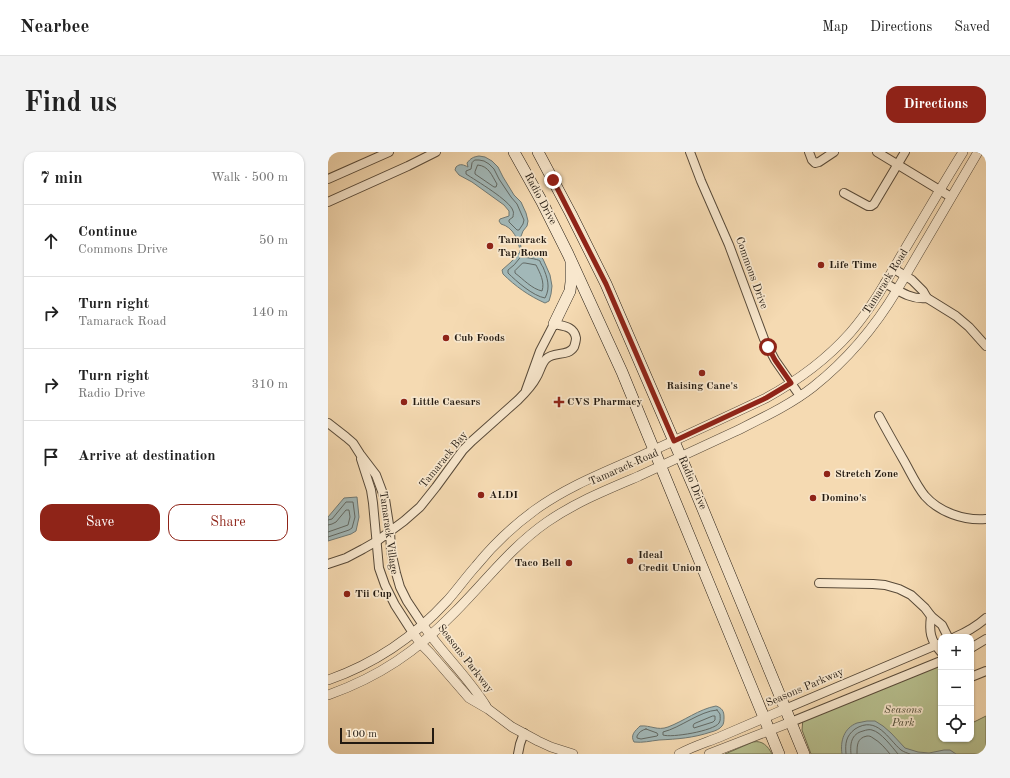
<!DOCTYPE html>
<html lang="en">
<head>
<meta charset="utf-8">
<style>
	body { margin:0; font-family:"Old Standard TT",serif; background:#f2f2f2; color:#222 }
	.controls { position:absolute; right:12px; bottom:12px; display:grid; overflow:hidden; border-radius:8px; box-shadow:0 1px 3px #0004 }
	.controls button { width:36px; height:36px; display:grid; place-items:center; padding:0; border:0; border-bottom:1px solid #e0e0e0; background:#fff; color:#222; font:20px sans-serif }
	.scale { position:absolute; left:12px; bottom:10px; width:94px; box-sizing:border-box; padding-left:4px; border:2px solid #231a11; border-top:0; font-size:11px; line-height:14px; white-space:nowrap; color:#231a11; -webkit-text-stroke:3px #f8e7cd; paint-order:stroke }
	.stop { position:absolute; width:12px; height:12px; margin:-9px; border:3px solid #8f2418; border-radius:50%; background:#fff }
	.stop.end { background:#8f2418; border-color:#fff; box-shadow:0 1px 4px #0008 }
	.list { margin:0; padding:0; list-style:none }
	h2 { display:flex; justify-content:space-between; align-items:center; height:52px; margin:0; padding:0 16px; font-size:17px }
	h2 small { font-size:13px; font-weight:400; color:#767676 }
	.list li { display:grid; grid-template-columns:26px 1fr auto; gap:12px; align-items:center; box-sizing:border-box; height:72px; padding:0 16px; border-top:1px solid #e0e0e0 }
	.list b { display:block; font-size:15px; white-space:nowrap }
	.list p { margin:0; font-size:13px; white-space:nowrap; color:#767676 }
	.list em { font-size:13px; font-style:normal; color:#767676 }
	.actions { display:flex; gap:8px; padding:12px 16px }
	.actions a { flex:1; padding:9px 0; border:1px solid #8f2418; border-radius:12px; text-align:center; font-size:14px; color:#8f2418 }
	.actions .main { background:#8f2418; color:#fff }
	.icon { flex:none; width:22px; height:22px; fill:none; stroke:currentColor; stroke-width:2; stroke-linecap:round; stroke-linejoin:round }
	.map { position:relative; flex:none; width:658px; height:602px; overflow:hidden; border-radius:12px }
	header { display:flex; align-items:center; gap:24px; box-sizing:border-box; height:56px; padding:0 20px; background:#fff; border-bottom:1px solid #e0e0e0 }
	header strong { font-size:19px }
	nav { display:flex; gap:22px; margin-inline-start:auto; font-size:14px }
	.intro { display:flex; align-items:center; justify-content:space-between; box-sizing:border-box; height:96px; padding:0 24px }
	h1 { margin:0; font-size:28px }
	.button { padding:10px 18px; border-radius:12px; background:#8f2418; color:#fff; font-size:14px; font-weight:700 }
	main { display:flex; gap:24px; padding:0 24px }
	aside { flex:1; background:#fff; border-radius:12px; box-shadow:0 1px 3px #0004 }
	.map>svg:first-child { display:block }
</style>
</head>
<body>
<header>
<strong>Nearbee</strong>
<nav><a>Map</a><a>Directions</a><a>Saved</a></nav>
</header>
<div class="intro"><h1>Find us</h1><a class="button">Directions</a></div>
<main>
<aside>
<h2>7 min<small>Walk · 500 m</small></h2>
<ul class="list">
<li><svg class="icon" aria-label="ahead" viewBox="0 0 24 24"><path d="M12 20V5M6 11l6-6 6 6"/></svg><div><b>Continue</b><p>Commons Drive</p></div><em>50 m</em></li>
<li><svg class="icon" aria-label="right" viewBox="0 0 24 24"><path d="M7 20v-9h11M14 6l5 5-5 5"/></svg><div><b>Turn right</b><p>Tamarack Road</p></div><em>140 m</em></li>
<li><svg class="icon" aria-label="right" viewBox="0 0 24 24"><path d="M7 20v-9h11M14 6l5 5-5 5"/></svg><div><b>Turn right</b><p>Radio Drive</p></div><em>310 m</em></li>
<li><svg class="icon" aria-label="arrive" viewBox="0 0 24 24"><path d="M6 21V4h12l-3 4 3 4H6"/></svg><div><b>Arrive at destination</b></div></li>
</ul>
<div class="actions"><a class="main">Save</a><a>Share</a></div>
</aside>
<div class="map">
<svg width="658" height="602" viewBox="0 0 658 602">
	<rect width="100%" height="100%" fill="#f5dab2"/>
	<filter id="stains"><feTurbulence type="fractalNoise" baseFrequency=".005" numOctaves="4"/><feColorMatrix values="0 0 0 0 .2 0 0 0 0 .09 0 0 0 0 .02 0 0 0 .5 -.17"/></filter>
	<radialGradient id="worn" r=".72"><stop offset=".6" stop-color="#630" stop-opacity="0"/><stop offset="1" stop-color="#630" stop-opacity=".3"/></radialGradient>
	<g fill="#b7c08f" stroke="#6d6d50">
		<polygon points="613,509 613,587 643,587 643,564 646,570 658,564 658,602 483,602 474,578 475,566"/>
		<path d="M425 590C434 588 440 594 444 602H397Z"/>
	</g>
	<g fill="#a2b8b8" stroke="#6f7975">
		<path d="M151 4 157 5 164 9 170 15 175 25 186 43 193 50 198 61 200 69 199 74 195 79 192 87 193 96 195 100 202 103H211L215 107 222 123 224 134 223 142 221 149 217 151C201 144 187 134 175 122L174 118 183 110 192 100C191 88 185 75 173 72L171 69 172 67 181 64V59L176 53 144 30 131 23 127 18 128 15C132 11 136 13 140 15L139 11C143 6 145 5 151 4Z"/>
		<polygon points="29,345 31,365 28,379 23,382 0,389 0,365 16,346"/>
		<path d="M388 554C394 556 396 559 396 565 396 568 396 572 394 574 392 577 387 579 383 580 365 586 350 587 331 588 322 589 315 591 306 590 302 583 307 579 312 574 323 573 329 579 340 575 356 569 371 557 388 554Z"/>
		<path d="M539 569H547L555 574 563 581 577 596 590 600 601 601 616 598H622L628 602H514C512 589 516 576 529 571 532 570 536 570 539 569Z"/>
	</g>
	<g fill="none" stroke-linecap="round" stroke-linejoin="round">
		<g stroke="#626964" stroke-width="1">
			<path d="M147 8H151L156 9 161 12 166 17 171 27 183 45 189 52 196 68 195 72 191 78H189L181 70V68L185 65C185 63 186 60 185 59 183 49 147 28 138 22V19L143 17 144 11Z"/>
			<path d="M150 13C161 14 164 24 169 32L168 35H166L147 22V20Z"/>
			<path d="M193 105C196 105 210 107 212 109 212 110 214 114 215 115 219 125 223 135 217 146 205 144 188 129 180 121V118L186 113Z"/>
			<path d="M195 111H197L208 113C212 121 217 130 214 139 204 137 195 127 187 121V119Z"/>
			<polyline points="0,368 4,367 18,350 25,350 27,365 24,376 21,378 0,385"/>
			<polyline points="0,373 4,372 8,370 18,358 21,358 22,365 20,373 0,380"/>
			<path d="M389 558 392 562C392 565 393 568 391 571 386 579 343 586 335 583V580C352 576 372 559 389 558Z"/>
			<polygon points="385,564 387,564 387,568 385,570 366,576 365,574 366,572"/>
			<path d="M318 577 329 581 330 583 329 584 313 587 309 586V584C311 580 314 578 318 577Z"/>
			<path d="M518 602C517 591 518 584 527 577 549 563 560 587 573 598 576 600 579 601 582 602"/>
			<path d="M523 602C522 592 523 582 535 579 538 578 542 577 544 578 553 580 564 595 570 602"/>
			<path d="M529 602C529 593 529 586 539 584 542 584 542 584 545 586 552 590 557 596 562 602"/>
		</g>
		<g stroke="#584a39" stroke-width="10">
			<g id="minor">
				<polyline points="362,0 373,29 401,93 436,187 447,208 472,244"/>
				<polyline points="481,0 484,8 487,11 491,10 506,0"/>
				<polyline points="549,0 623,45"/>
				<polyline points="0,27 61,0"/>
				<polyline points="516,41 540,54 543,54 546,52 577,0"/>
				<polyline points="0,50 80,14 108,0"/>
				<polyline points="566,117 584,128 595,139 599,146 628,164 641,175 658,194"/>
				<path d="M557 131C571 139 583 148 599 146"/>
				<path d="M551 264C559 279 567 293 575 307 582 319 588 333 597 344 611 360 636 369 658 367"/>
				<polyline points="0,271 18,285 25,291 32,302 48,323 57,347 62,379 63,399 68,421 72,435 79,449 95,473"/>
				<polyline points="33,307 43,338 45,351 51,416 57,433 67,453 85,481"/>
				<path d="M0 412 18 406 35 397 49 389 76 369 92 355 108 335 135 298 144 289 190 248C195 243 205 232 208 226 212 220 213 212 218 207 226 199 240 205 246 195 247 192 248 189 248 186 246 174 235 174 226 172L212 199 198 238"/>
				<polyline points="491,431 545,432 557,433 571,437 583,443 597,456 603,464 614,473 620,485"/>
				<path d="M603 464C601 479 602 488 613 500"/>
				<path d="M627 485C639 480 649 474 658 466"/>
				<polyline points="643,496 658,487"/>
				<polyline points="643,525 658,519"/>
				<polyline points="457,557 613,491"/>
				<polyline points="463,570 613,509"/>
				<polyline points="190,602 192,592 196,581"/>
			</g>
		</g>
		<g stroke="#584a39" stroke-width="10">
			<g id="tertiary">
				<path d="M95 473C114 501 140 525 158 554"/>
				<polyline points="85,481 93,492 102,501 141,546 160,557 184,575 210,589 223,595 245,602"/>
				<path d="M0 528C46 512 86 485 119 449 129 438 138 425 148 414 165 393 185 374 207 358 237 336 272 322 306 307 350 287 394 267 438 246 469 229 498 208 522 181 544 156 560 126 577 97 596 65 615 32 635 0"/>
				<path d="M0 543C51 525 89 499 127 460 157 430 183 395 219 370 248 350 278 338 311 324 343 309 376 294 408 279 434 266 462 253 485 235 519 208 547 175 569 138L650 0"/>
				<path d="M351 602C365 594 380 590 394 584 415 575 436 566 457 557"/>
				<polyline points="381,602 463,570"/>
			</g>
		</g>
		<g stroke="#231a11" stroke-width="12">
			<g id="secondary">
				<polyline points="186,0 214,50 240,102 294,220 451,602"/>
				<polyline points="210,0 243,62 278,132 367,338 476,602"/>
				<polyline points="226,172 242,139 243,130 243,111"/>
			</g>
		</g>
		<use href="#minor" stroke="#f8e7cd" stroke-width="8"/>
		<use href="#tertiary" stroke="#f8e7cd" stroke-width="9"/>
		<use href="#secondary" stroke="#f8e7cd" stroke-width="11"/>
	</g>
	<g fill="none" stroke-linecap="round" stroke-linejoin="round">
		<polyline stroke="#8f2418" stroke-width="5" points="225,28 278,132 346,289 438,246 463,231 447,208 440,195"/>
	</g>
	<g fill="#8f2418" stroke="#f8e7cd" stroke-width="1.5">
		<circle cx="162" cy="94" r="4"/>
		<circle cx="493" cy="113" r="4"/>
		<circle cx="118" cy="186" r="4"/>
		<circle cx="374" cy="221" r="4"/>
		<circle cx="76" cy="250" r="4"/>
		<path d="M229 244h4v4h4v4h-4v4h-4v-4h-4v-4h4z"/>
		<circle cx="499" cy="322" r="4"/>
		<circle cx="153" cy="343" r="4"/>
		<circle cx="485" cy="346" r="4"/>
		<circle cx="302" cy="409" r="4"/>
		<circle cx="241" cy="411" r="4"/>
		<circle cx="19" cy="442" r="4"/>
	</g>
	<g text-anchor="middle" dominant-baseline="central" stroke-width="3.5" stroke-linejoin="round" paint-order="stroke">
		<g font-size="11" fill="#231a11" stroke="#f8e7cd">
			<text transform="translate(212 47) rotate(62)">Radio Drive</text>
			<text transform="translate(423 121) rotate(70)">Commons Drive</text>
			<text transform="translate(558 130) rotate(-58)">Tamarack Road</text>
			<text transform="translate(116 308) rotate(-51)">Tamarack Bay</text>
			<text transform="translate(296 316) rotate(-24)">Tamarack Road</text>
			<text transform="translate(364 331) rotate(67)">Radio Drive</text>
			<text transform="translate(60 381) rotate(82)">Tamarack Village</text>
			<text transform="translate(137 507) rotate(52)">Seasons Parkway</text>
			<text transform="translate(477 536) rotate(-23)">Seasons Parkway</text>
		</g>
		<g font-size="11" font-weight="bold" fill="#231a11" stroke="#f8e7cd" text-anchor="start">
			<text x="170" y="88">Tamarack<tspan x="170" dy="13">Tap Room</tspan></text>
			<text x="501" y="113">Life Time</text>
			<text x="126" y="186">Cub Foods</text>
			<text x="374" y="234" text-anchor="middle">Raising Cane's</text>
			<text x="84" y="250">Little Caesars</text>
			<text x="239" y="250">CVS Pharmacy</text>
			<text x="507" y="322">Stretch Zone</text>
			<text x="161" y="343">ALDI</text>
			<text x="493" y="346">Domino's</text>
			<text x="310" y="403">Ideal<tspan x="310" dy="13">Credit Union</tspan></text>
			<text x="233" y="411" text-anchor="end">Taco Bell</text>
			<text x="27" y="442">Tii Cup</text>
		</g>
		<g font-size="11" font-style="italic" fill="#4f4c37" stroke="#f8e7cd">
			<text x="575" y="558">Seasons<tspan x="575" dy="13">Park</tspan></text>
		</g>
	</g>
	<rect width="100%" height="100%" filter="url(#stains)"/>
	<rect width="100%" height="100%" fill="url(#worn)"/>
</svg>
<div class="controls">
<button>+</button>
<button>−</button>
<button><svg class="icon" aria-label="locate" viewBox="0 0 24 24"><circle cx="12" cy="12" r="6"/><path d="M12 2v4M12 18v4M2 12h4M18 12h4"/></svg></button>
</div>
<div class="scale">100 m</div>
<div class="stop" style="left:440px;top:195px"></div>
<div class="stop end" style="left:225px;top:28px"></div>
</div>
</main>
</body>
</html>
